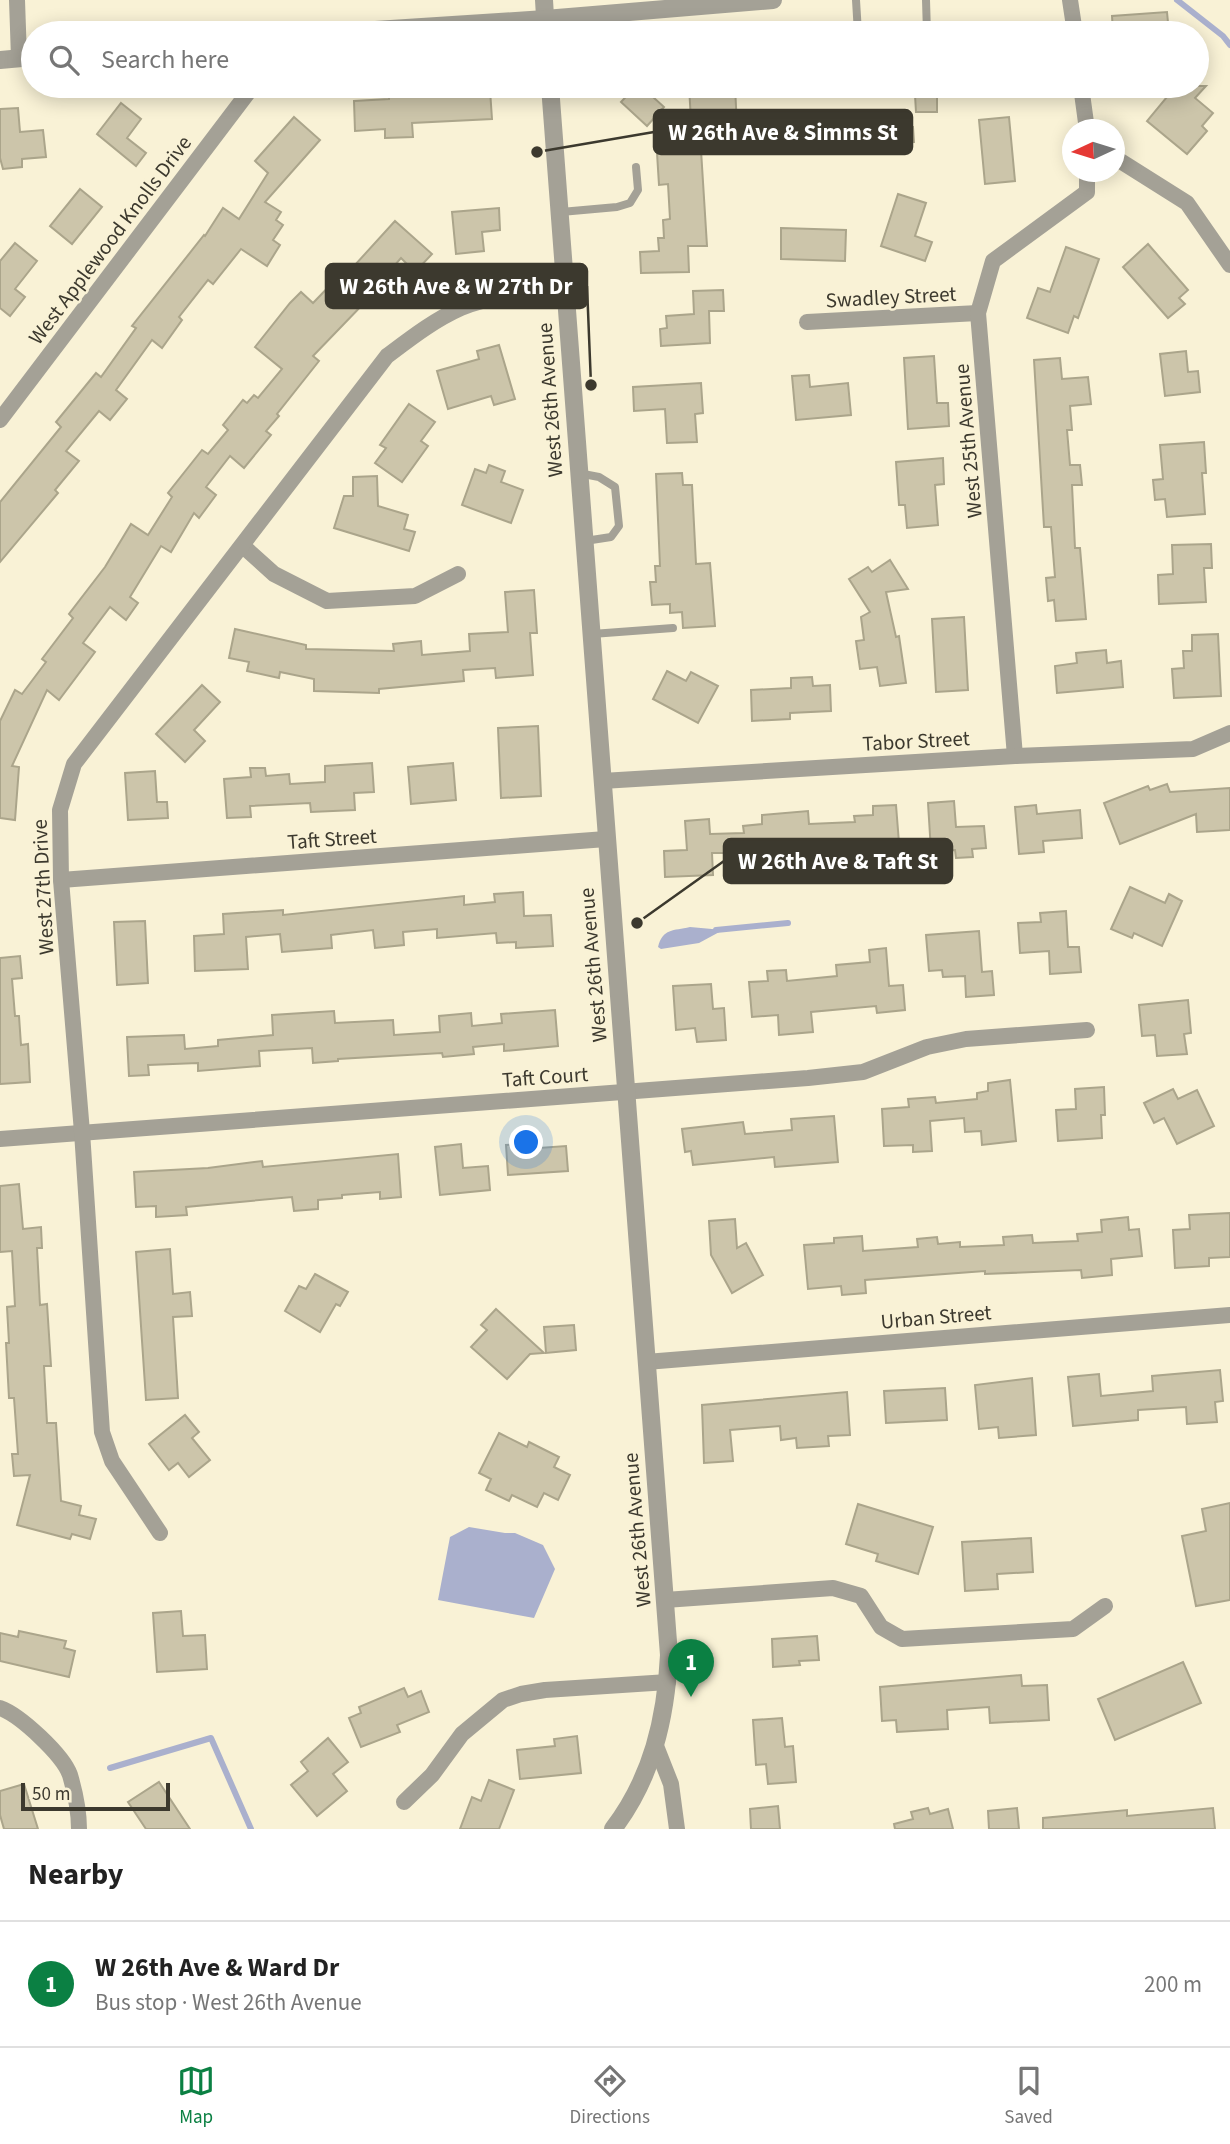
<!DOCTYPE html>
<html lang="en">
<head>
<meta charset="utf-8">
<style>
	body { margin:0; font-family:"Source Sans 3",sans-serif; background:#f2f2f2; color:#222 }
	.compass { position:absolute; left:1062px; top:119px; width:63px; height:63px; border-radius:50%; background:#fff; box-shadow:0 4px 18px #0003; rotate:266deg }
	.scale { position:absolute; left:21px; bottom:18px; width:149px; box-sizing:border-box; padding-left:7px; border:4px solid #3c392e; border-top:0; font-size:19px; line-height:24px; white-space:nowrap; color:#3c392e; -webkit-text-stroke:5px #f9f2d6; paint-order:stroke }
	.you { position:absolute; left:527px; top:1143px; width:24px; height:24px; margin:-18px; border:5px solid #fff; border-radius:50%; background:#1a73e8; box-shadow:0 0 0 10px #1a73e833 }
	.badge { display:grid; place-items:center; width:46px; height:46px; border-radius:50%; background:#0b8043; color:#fff; font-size:23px; font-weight:700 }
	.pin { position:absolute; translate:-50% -58px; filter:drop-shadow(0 2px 4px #0008) }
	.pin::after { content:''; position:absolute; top:37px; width:24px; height:21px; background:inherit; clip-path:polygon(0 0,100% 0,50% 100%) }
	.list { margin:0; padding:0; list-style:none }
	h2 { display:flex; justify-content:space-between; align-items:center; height:91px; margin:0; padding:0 28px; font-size:30px }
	h2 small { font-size:23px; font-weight:400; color:#767676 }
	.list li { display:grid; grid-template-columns:46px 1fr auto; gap:21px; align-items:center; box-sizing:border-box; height:126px; padding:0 28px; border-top:2px solid #e0e0e0 }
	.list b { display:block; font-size:26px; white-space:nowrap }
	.list p { margin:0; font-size:23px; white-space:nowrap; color:#767676 }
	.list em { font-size:23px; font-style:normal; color:#767676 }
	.icon { flex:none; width:38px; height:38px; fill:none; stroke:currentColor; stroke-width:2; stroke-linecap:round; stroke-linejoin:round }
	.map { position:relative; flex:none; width:1230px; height:1829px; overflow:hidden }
	.search { position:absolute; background:#fff; box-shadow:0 4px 18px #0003; left:21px; right:21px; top:21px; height:77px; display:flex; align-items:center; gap:18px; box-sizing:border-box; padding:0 24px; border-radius:38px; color:#767676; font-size:26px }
	.sheet { height:217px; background:#fff }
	nav { display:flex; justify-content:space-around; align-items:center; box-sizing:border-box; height:98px; border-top:2px solid #e0e0e0; background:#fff; font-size:19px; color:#767676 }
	nav a { display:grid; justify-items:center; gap:4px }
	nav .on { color:#0b8043 }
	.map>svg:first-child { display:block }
</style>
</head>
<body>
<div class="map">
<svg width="1230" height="1829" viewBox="0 0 1230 1829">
	<rect width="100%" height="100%" fill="#f9f2d6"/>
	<g fill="#aab0cd">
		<path d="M690 927 723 930 699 943 661 949 658 947C663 928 673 931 690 927Z"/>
		<polygon points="469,1527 505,1533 515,1533 543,1545 555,1569 534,1618 438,1600 450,1537"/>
	</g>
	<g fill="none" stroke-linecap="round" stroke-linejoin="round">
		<g stroke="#aab0cd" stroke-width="6">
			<polyline points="1177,0 1223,36 1230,45"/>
			<polyline points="716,930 788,923"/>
			<polyline points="110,1768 211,1738 251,1829"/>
		</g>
	</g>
	<g fill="#ccc5aa" stroke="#aba58b" stroke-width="2">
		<polygon points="1167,12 1169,33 1113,33 1112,16"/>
		<polygon points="389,86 459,86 459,91 490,90 492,119 412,123 413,137 385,138 385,129 355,131 354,101 389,99"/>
		<polygon points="636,86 641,86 664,107 647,126 621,102"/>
		<polygon points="689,86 735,86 737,127 713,128 713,137 692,138"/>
		<polygon points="1176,86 1206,86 1195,98 1213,113 1202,126 1207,131 1187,154 1147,121"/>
		<polygon points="937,94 937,112 916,112 915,95"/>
		<polygon points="121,103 141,119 127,138 146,153 136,166 97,134"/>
		<polygon points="18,108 20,132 43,130 46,157 22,159 22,167 3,169 0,158 0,109"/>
		<polygon points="294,117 320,140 265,202 281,212 276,220 283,225 273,240 280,245 267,266 241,249 213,284 208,280 179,317 182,320 162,348 152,340 116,390 127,399 110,420 99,411 66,451 79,461 55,490 58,493 0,562 0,502 61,427 56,422 96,373 101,377 136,328 132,326 204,235 205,236 223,208 239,219 268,173 255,161"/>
		<polygon points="1009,117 1015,181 985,184 979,120"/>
		<polygon points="892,118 895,128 913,127 914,142 862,144 861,132 871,131 870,119"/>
		<polygon points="701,150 707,246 688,246 689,272 641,273 640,252 659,251 658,238 664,238 663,220 670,219 668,184 659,185 657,153"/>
		<polygon points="80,189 102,207 72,244 50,226"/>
		<polygon points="898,194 926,203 915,236 932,242 925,261 881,246"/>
		<polygon points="499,208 500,230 482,232 484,251 456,254 452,212"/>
		<polygon points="395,221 432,254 415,272 401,258 366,298 368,299 313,356 319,361 277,414 279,416 266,431 271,435 244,468 230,456 206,487 216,495 199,518 194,513 171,552 161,546 130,597 138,603 126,620 110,607 83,643 95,652 59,700 47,690 12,766 19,767 15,820 0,818 0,721 15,690 22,694 46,662 42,659 73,618 69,614 105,567 131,524 148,535 172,497 168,493 202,450 208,454 228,430 223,425 243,400 247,403 254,395 258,398 282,369 255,347 290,303 301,292 313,303 341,274 344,277"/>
		<polygon points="781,228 846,230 845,261 781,259"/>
		<polygon points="15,243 37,261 15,289 25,297 10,316 0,308 0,261"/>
		<polygon points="1148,244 1188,290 1179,298 1185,304 1168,318 1123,267"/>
		<polygon points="1066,247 1099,259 1078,318 1074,316 1068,333 1027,318 1038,288 1050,292"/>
		<polygon points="723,290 724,311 709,311 710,343 661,346 660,329 667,328 666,316 694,314 693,291"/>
		<polygon points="499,345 515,399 494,405 491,396 448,409 437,371 479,359 477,351"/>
		<polygon points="1186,351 1188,372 1198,371 1200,392 1165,396 1160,354"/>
		<polygon points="934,356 937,403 948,403 949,426 908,429 904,358"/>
		<polygon points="1060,358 1062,379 1088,377 1091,404 1070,406 1072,430 1067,430 1070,465 1080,465 1082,485 1072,485 1075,548 1080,548 1086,619 1056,621 1054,600 1048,601 1046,578 1055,577 1051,527 1044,527 1034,360"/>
		<polygon points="809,375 810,387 848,383 851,415 796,420 792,376"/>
		<polygon points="701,383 703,413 695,414 697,442 667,443 665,409 634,411 633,387"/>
		<polygon points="409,404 435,422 421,441 428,446 402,482 375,463 386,448 380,445"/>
		<polygon points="1204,442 1206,473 1202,473 1205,514 1167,517 1165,499 1155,500 1153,480 1163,479 1160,445"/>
		<polygon points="943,458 944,484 935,485 938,525 907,528 905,505 899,505 896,462"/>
		<polygon points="489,465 505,471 501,482 523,490 511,523 462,505 475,469 486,473"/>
		<polygon points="682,473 683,485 692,485 696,564 710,563 715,626 683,628 682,612 670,613 670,604 652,605 650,582 656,582 655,566 660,566 656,474"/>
		<polygon points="377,476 378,506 408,515 404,529 415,532 409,551 334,528 344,496 353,496 353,477"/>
		<polygon points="1211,544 1212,568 1204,568 1206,602 1159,604 1158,575 1173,574 1172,545"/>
		<polygon points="890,560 908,589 886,592 896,637 899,636 906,683 880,686 877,667 860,669 856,641 864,640 861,617 870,612 849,579 868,567 872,572"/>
		<polygon points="534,590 537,633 530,633 533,675 496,678 495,668 463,670 464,681 379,689 379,693 314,691 314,679 280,672 279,678 247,671 249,662 229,658 235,629 306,645 306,649 394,651 393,644 421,641 422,655 470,651 469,634 508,632 505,592"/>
		<polygon points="964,617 968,690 936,692 932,619"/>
		<polygon points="1218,634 1221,696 1174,698 1172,669 1184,668 1183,651 1192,651 1192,635"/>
		<polygon points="1106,650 1107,663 1121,661 1123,687 1057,693 1055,666 1077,663 1076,653"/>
		<polygon points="667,671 686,681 691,672 718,686 698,723 653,699"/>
		<polygon points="812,677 813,686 830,685 831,711 790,713 790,719 752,721 751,690 791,688 791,678"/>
		<polygon points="202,685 220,702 194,730 205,741 185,762 156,734"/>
		<polygon points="538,726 541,796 501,798 498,728"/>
		<polygon points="372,763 374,792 354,793 355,810 311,812 310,803 250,806 251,817 227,818 224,779 251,777 250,768 265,768 266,776 289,774 290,784 325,782 325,766"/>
		<polygon points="453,763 456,800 411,804 408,767"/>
		<polygon points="155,771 157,802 167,802 168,818 128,820 125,773"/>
		<polygon points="1167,784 1170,792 1230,788 1230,830 1197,832 1196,814 1120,844 1104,803 1148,786 1150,790"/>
		<polygon points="954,801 956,827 984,826 986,848 972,849 973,857 956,858 955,850 931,851 928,803"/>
		<polygon points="896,805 899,843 811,848 813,864 793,866 791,849 746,853 712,853 713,875 665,877 664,851 687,850 685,821 709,819 710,834 744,833 743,826 762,824 762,815 808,811 809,824 855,822 854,816 873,815 873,806"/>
		<polygon points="1036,805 1037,814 1080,810 1082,838 1043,841 1044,852 1019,854 1015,807"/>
		<polygon points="1130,887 1165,903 1169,894 1182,901 1162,946 1134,933 1132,938 1111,929"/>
		<polygon points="523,892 524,916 551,915 553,946 516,948 516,942 497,943 496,933 437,938 437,929 403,932 404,945 375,948 373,930 331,935 332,948 282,952 280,934 246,937 248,969 195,971 194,936 224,934 223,914 283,910 283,915 464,896 464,905 495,902 494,894"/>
		<polygon points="1066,911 1068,947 1079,947 1081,972 1050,974 1049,951 1020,953 1018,923 1041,922 1040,913"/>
		<polygon points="145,921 148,983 117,985 114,922"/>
		<polygon points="979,931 982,972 992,971 994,995 966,997 965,976 943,977 942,970 929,971 926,935"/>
		<polygon points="886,948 889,986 903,985 905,1010 877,1013 876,1006 811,1012 813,1032 779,1035 778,1015 752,1017 749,982 768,981 767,971 786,970 787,981 837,976 836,965 870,962 869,950"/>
		<polygon points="20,956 22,978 12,979 15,1016 19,1016 21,1045 28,1044 30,1082 0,1084 0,958"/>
		<polygon points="711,984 713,1009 724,1008 726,1040 697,1042 695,1028 676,1030 673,986"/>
		<polygon points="1188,1000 1191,1033 1184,1034 1187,1054 1157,1056 1155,1035 1142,1036 1139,1005"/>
		<polygon points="555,1010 558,1046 504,1051 504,1044 473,1047 474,1054 443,1057 442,1053 338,1059 338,1061 313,1063 312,1048 259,1051 260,1066 198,1071 198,1063 148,1065 149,1075 129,1076 127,1037 184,1035 185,1049 218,1046 218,1040 273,1035 272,1015 334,1011 335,1023 393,1020 394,1035 440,1032 439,1016 471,1013 472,1026 502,1023 501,1014"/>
		<polygon points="1010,1080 1016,1141 982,1145 981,1131 965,1132 964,1118 930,1121 932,1151 913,1152 913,1145 884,1146 882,1109 909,1107 908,1099 935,1097 936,1103 977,1099 977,1093 988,1091 988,1083"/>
		<polygon points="1104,1087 1105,1115 1101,1115 1102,1138 1058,1141 1056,1110 1076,1109 1075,1089"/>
		<polygon points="1173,1089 1178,1099 1197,1090 1214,1126 1177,1144 1164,1118 1154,1123 1144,1103"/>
		<polygon points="834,1116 838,1162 775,1167 774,1157 693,1165 691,1151 685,1152 682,1129 743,1122 745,1134 792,1130 791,1119"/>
		<polygon points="538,1143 539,1148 566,1146 568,1171 508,1175 506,1145"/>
		<polygon points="461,1144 463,1168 488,1166 490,1190 440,1195 435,1147"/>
		<polygon points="398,1154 401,1197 380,1199 380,1192 342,1195 342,1198 318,1200 318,1209 294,1211 292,1197 186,1207 187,1215 156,1217 156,1206 136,1207 134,1172 208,1168 262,1161 263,1167"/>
		<polygon points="19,1184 23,1229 41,1227 42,1248 37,1248 40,1305 47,1304 51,1366 44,1366 47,1423 56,1423 61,1501 81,1506 79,1515 96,1519 90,1539 72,1534 70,1539 17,1525 30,1475 14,1476 12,1454 18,1454 14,1398 9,1398 6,1343 9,1343 7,1307 15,1306 12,1251 0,1252 0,1186"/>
		<polygon points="1230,1213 1230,1257 1209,1258 1209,1266 1175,1268 1173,1230 1190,1229 1189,1215"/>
		<polygon points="1128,1217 1129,1230 1139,1229 1142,1256 1111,1259 1112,1275 1082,1278 1081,1270 985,1274 985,1271 865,1280 866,1293 842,1295 841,1286 808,1289 804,1245 834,1243 834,1238 862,1236 863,1251 918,1247 917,1239 937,1237 938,1244 960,1242 960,1247 1004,1245 1003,1237 1032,1235 1033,1243 1078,1241 1077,1234 1102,1232 1101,1220"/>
		<polygon points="735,1219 737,1248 746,1243 763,1275 732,1293 711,1255 709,1221"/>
		<polygon points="170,1249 173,1294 190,1292 192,1316 173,1317 178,1398 146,1400 136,1252"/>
		<polygon points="315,1274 348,1292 340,1306 336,1304 320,1332 285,1311 299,1286 306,1289"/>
		<polygon points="496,1309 544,1353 530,1354 507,1379 471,1347 487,1330 481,1325"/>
		<polygon points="574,1325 576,1350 546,1353 544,1327"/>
		<polygon points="1220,1370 1223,1401 1215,1402 1217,1422 1187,1424 1186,1407 1138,1410 1138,1420 1073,1426 1068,1377 1099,1374 1101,1396 1153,1391 1152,1376"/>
		<polygon points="1032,1378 1036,1435 999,1438 998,1427 979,1429 975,1385"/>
		<polygon points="945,1388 947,1420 886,1423 884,1391"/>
		<polygon points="847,1392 850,1435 828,1436 829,1446 797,1448 796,1438 781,1440 780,1426 730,1430 733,1461 704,1463 702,1405"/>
		<polygon points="185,1415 199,1432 192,1438 210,1460 189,1477 178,1463 169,1470 149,1444"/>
		<polygon points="499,1433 527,1447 529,1442 559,1457 554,1467 570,1475 558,1500 544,1493 537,1507 512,1495 509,1501 486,1490 491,1479 479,1473"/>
		<polygon points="1230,1503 1230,1600 1196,1606 1182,1536 1206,1531 1202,1509"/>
		<polygon points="858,1504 933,1527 918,1574 876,1561 878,1554 846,1544"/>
		<polygon points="1031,1538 1033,1572 997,1574 998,1589 965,1591 962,1542"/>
		<polygon points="181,1611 183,1636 205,1635 207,1669 157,1672 153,1613"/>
		<polygon points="19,1631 66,1641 64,1648 75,1651 69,1677 0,1661 0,1633 18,1637"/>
		<polygon points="817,1636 819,1660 799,1661 800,1665 773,1667 772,1639"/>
		<polygon points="1183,1662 1201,1703 1115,1740 1098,1699"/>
		<polygon points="1021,1675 1022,1686 1047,1685 1049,1720 990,1723 989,1707 947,1710 948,1729 897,1732 896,1720 882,1721 880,1687"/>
		<polygon points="404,1688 408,1697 421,1691 429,1712 397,1725 400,1732 361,1747 349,1718 361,1713 359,1707"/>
		<polygon points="782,1718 785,1747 793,1746 796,1782 768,1784 766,1764 756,1765 753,1720"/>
		<polygon points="577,1736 581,1773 520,1779 517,1750 555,1746 554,1739"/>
		<polygon points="328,1738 348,1762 333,1774 347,1791 317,1816 291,1785 308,1771 301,1762"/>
		<polygon points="489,1780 514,1790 499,1829 460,1829 472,1797 481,1801"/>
		<polygon points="159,1782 190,1829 146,1829 128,1802"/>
		<polygon points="24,1784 38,1829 4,1829 0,1815 0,1791"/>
		<polygon points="778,1806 780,1829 751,1829 750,1809"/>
		<polygon points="928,1808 930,1814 948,1809 953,1829 895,1829 894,1824 913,1819 911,1812"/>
		<polygon points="1017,1808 1019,1829 989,1829 988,1811"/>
		<polygon points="1213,1808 1215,1829 1043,1829 1043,1818 1127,1810 1127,1816"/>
	</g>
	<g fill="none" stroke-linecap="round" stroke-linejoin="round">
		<g stroke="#a4a196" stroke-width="8">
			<polyline points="856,0 858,33"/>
			<polyline points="926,0 927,33"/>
			<polyline points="561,212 617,207 630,203 638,190 636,167"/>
			<polyline points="578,473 599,477 615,487 619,526 611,537 585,541"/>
			<polyline points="592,634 673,628"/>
		</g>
		<g stroke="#a4a196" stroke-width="16">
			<polyline points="17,0 19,58"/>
			<polyline points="1070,0 1075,33"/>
			<polyline points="1081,86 1087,130"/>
			<polyline points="1114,157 1187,203 1230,265"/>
			<polyline points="807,322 978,313"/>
			<polyline points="0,420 253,86"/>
			<polyline points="243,546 274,574 327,601 415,596 458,574"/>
			<polyline points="1015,756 978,313 993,261 1087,192 1087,172"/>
			<polyline points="602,781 1015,756 1193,749 1230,733"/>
			<polyline points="61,880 606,839"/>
			<polyline points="0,1139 808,1078 863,1072 927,1047 966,1039 1087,1030"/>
			<polyline points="646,1362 1230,1315"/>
			<path d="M160 1533 112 1461 102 1432 82 1132 61 880 60 810 74 764 387 356C411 338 434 320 461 308 493 294 531 295 565 292"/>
			<polyline points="665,1600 833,1588 861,1596 881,1627 902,1639 1073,1629 1105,1606"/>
			<path d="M0 1708C20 1715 63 1755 70 1775 75 1792 79 1812 79 1829"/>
			<polyline points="656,1746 671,1784 677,1829"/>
			<polyline points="404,1802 432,1775 462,1734 503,1700 521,1694 545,1690 668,1682"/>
		</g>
		<g stroke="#a4a196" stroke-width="18">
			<polyline points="544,0 546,33"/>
			<polyline points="329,33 545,19 773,0"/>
			<polyline points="0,60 33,57"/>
			<path d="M550 86 669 1655C666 1718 652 1778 613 1829"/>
		</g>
	</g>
	<g text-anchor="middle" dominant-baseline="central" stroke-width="5" stroke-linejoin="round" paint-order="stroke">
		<g font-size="21" fill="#3c392e" stroke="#f9f2d6">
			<text transform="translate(110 240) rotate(-53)">West Applewood Knolls Drive</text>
			<text transform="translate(891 297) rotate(-3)">Swadley Street</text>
			<text transform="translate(550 400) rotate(-94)">West 26th Avenue</text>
			<text transform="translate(968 441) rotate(-95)">West 25th Avenue</text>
			<text transform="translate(916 741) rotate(-3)">Tabor Street</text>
			<text transform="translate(332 839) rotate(-4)">Taft Street</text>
			<text transform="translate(43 887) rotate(-93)">West 27th Drive</text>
			<text transform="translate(593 965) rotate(-95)">West 26th Avenue</text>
			<text transform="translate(545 1077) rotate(-4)">Taft Court</text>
			<text transform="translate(936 1317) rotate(-5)">Urban Street</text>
			<text transform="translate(637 1530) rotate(-95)">West 26th Avenue</text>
		</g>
	</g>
	<path fill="none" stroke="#3c392e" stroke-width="2.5" d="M537 152L654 132M591 385L587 286M637 923L724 861"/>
	<g fill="#3c392e" stroke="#f9f2d6" stroke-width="2.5">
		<circle cx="537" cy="152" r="7"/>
		<circle cx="591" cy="385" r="7"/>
		<circle cx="637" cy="923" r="7"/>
	</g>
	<g fill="#3c392e" stroke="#3c392e" stroke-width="2.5">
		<rect x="654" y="110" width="258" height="44" rx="7"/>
		<rect x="326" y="264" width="261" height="44" rx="7"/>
		<rect x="724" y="839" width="228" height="44" rx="7"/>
	</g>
	<g font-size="23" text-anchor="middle" font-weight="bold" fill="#fff">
		<text x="783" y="140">W 26th Ave &amp; Simms St</text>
		<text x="456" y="294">W 26th Ave &amp; W 27th Dr</text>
		<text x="838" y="869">W 26th Ave &amp; Taft St</text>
	</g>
</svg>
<svg class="compass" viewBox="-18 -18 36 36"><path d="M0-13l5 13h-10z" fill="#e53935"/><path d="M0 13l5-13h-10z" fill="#767676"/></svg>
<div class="scale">50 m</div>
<div class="you"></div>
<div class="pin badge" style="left:691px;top:1697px">1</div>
<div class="search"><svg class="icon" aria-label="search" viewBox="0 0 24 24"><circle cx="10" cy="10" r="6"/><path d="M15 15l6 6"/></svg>Search here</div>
</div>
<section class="sheet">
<h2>Nearby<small></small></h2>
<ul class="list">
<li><span class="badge">1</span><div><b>W 26th Ave &amp; Ward Dr</b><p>Bus stop · West 26th Avenue</p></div><em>200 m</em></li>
</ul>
</section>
<nav>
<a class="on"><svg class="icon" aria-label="map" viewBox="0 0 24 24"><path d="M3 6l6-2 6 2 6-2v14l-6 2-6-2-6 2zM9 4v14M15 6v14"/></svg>Map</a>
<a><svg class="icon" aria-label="directions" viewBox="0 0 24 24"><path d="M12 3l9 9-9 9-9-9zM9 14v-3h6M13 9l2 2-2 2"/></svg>Directions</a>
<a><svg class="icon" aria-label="saved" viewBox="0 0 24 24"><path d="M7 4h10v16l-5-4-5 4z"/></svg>Saved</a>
</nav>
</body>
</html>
